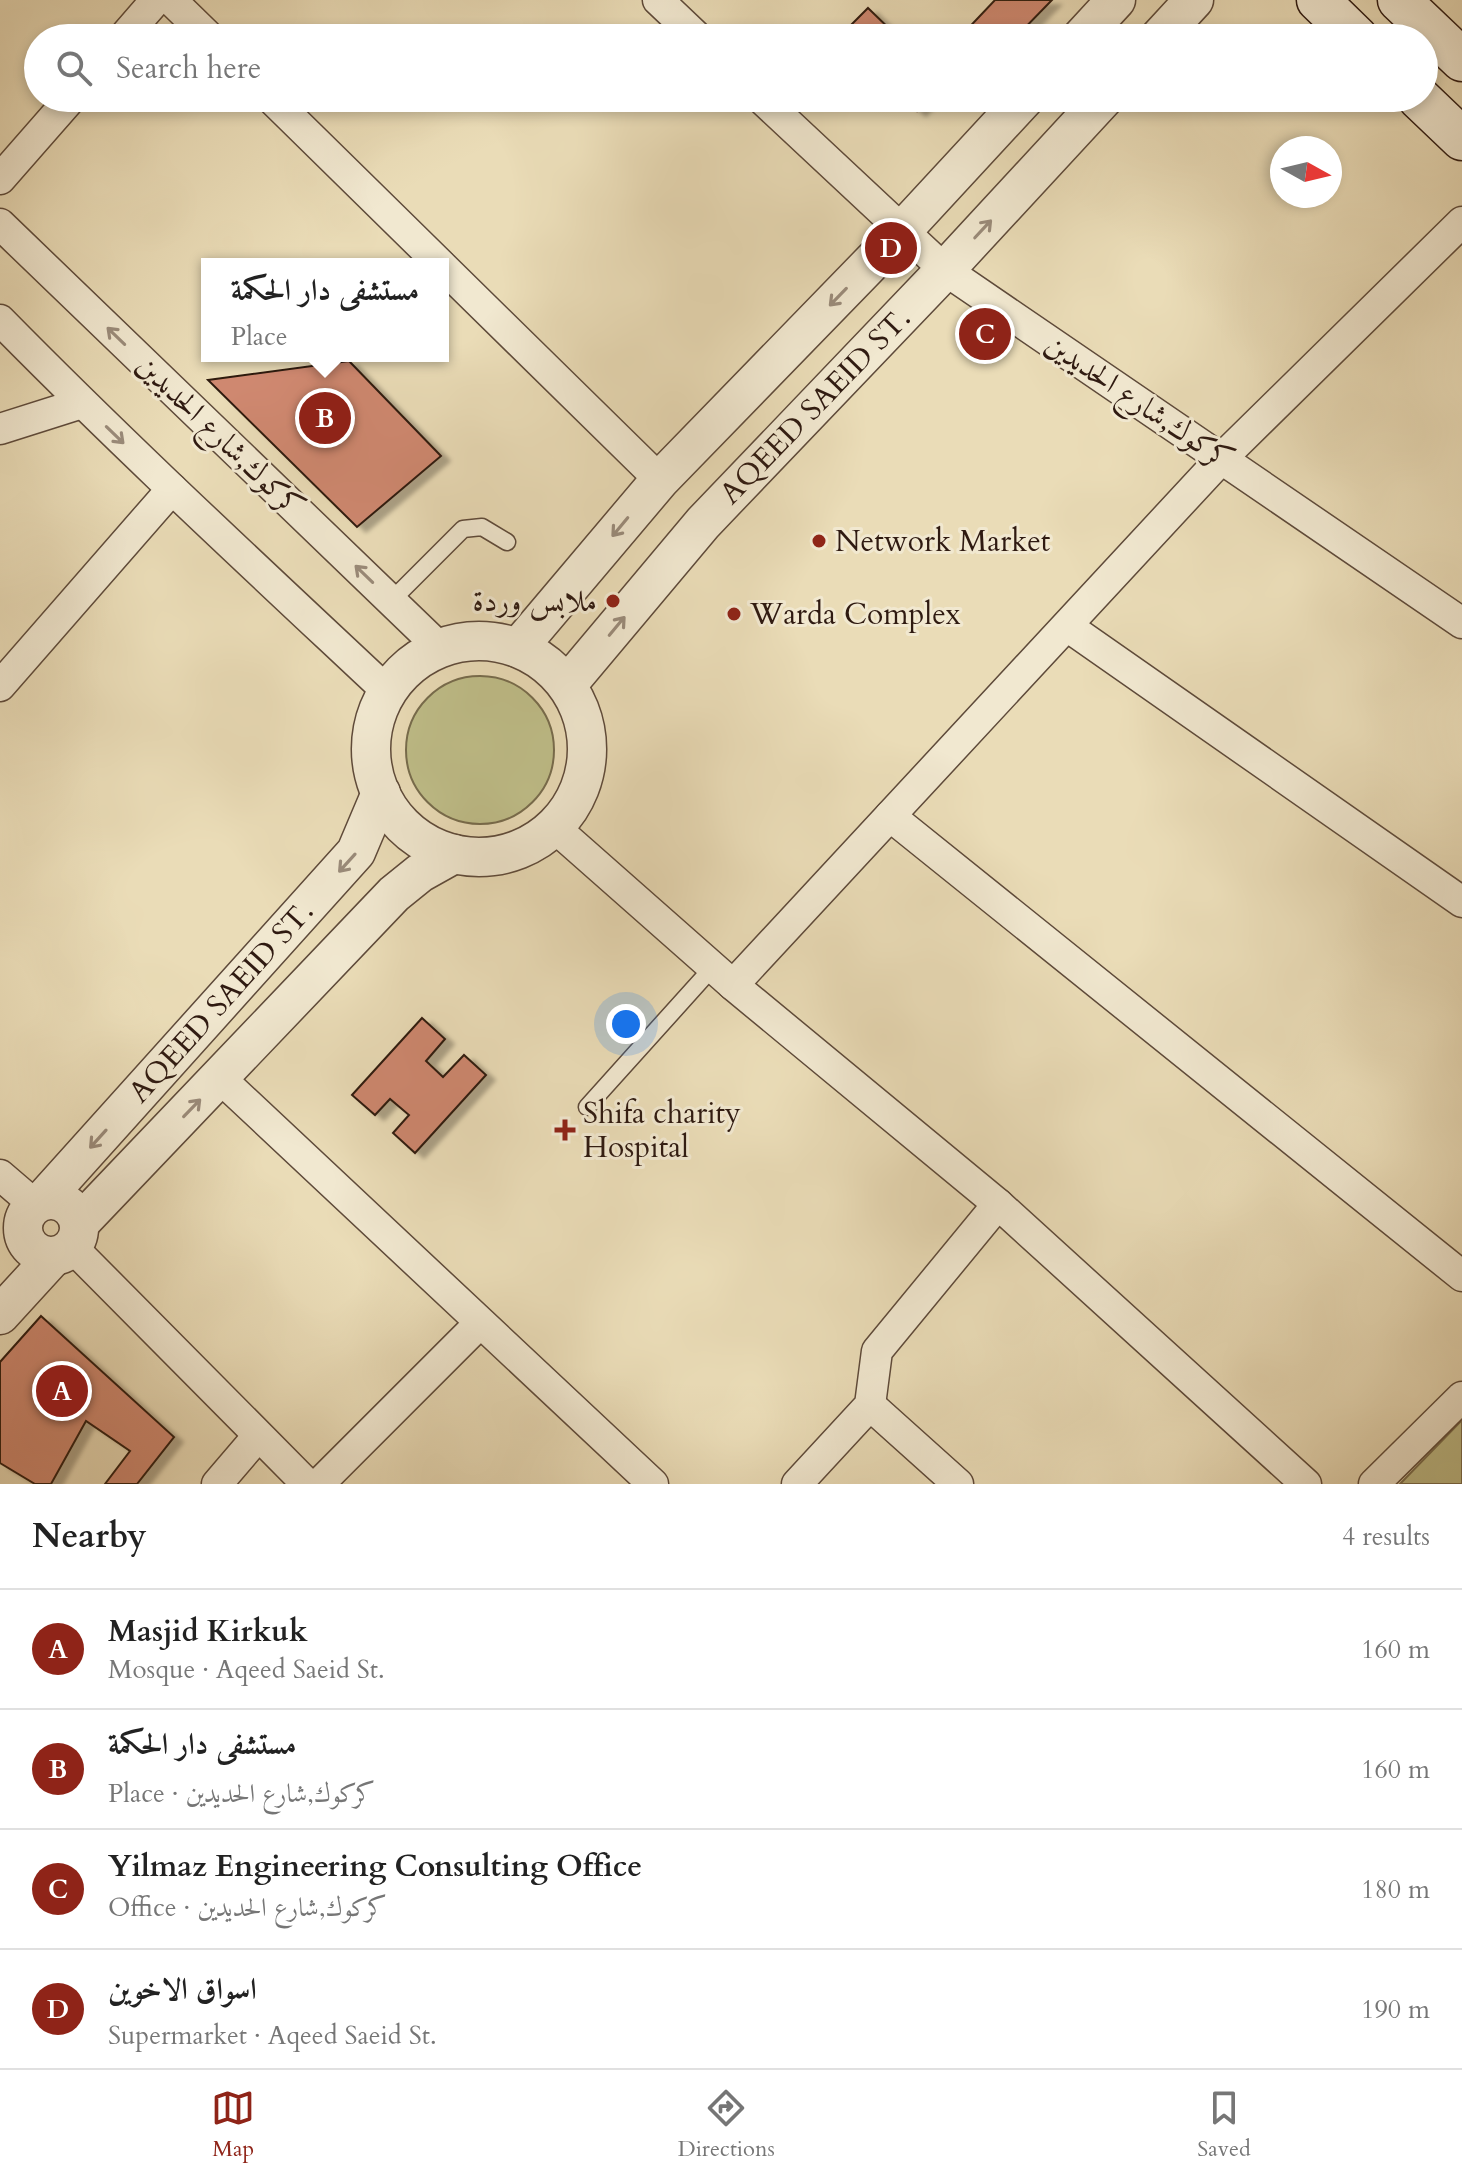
<!DOCTYPE html>
<html lang="en">
<head>
<meta charset="utf-8">
<style>
	body { margin:0; font-family:Cardo,Amiri,serif; background:#f6f6f6; color:#222 }
	.compass { position:absolute; left:1270px; top:136px; width:72px; height:72px; border-radius:50%; background:#fff; box-shadow:0 4px 12px #0003; rotate:98deg }
	.you { position:absolute; left:626px; top:1024px; width:28px; height:28px; margin:-20px; border:6px solid #fff; border-radius:50%; background:#1a73e8; box-shadow:0 0 0 12px #1a73e833 }
	.badge { display:grid; place-items:center; width:52px; height:52px; border-radius:50%; background:#8f2418; color:#fff; font-size:26px; font-weight:700 }
	.pin { position:absolute; translate:-50% -50%; border:4px solid #fff; box-shadow:0 2px 8px #0006 }
	.popup { position:absolute; left:201px; top:258px; width:248px; height:104px; box-sizing:border-box; display:grid; place-content:center; border-radius:0px; background:#fff; filter:drop-shadow(0 2px 6px #0005); font-size:26px; white-space:nowrap; color:#767676 }
	.popup b { font-size:30px; color:#222 }
	.popup::after { content:''; position:absolute; left:50%; top:100%; margin-left:-16px; border:16px solid transparent; border-top-color:#fff }
	.list { margin:0; padding:0; list-style:none }
	h2 { display:flex; justify-content:space-between; align-items:center; height:104px; margin:0; padding:0 32px; font-size:34px }
	h2 small { font-size:26px; font-weight:400; color:#767676 }
	.list li { display:grid; grid-template-columns:52px 1fr auto; gap:24px; align-items:center; box-sizing:border-box; height:120px; padding:0 32px; border-top:2px solid #e0e0e0 }
	.list b { display:block; font-size:30px; white-space:nowrap }
	.list p { margin:0; font-size:26px; white-space:nowrap; color:#767676 }
	.list em { font-size:26px; font-style:normal; color:#767676 }
	.icon { flex:none; width:44px; height:44px; fill:none; stroke:currentColor; stroke-width:2; stroke-linecap:round; stroke-linejoin:round }
	.map { position:relative; flex:none; width:1462px; height:1484px; overflow:hidden }
	.search { position:absolute; background:#fff; box-shadow:0 4px 12px #0003; left:24px; right:24px; top:24px; height:88px; display:flex; align-items:center; gap:20px; box-sizing:border-box; padding:0 28px; border-radius:44px; color:#767676; font-size:30px }
	.sheet { height:584px; background:#fff }
	nav { display:flex; justify-content:space-around; align-items:center; box-sizing:border-box; height:112px; border-top:2px solid #e0e0e0; background:#fff; font-size:22px; color:#767676 }
	nav a { display:grid; justify-items:center; gap:4px }
	nav .on { color:#8f2418 }
	.map>svg:first-child { display:block }
</style>
</head>
<body>
<div class="map">
<svg width="1462" height="1484" viewBox="0 0 1462 1484">
	<defs>
		<filter id="shadow"><feDropShadow dx="9" dy="5" stdDeviation="2" flood-color="#0004"/></filter>
	</defs>
	<rect width="100%" height="100%" fill="#eadcb7"/>
	<filter id="stains"><feTurbulence type="fractalNoise" baseFrequency=".0025" numOctaves="4"/><feColorMatrix values="0 0 0 0 .2 0 0 0 0 .09 0 0 0 0 .02 0 0 0 .5 -.17"/></filter>
	<radialGradient id="worn" r=".72"><stop offset=".6" stop-color="#630" stop-opacity="0"/><stop offset="1" stop-color="#630" stop-opacity=".3"/></radialGradient>
	<g fill="#bfbe89" stroke="#776c4d" stroke-width="2">
		<circle cx="480" cy="750" r="74"/>
		<polygon points="1462,1420 1462,1484 1400,1484"/>
	</g>
	<g fill="#cf886f" stroke="#2f1a11" stroke-width="2" filter="url(#shadow)">
		<polygon points="995,0 1052,0 1015,38 959,38"/>
		<polygon points="868,8 899,38 839,37"/>
		<polygon points="903,98 929,98 917,111"/>
		<polygon points="349,361 441,456 357,527 208,380"/>
		<polygon points="422,1018 445,1039 426,1061 443,1077 464,1055 486,1075 415,1153 393,1133 409,1115 390,1099 375,1115 352,1095"/>
		<polygon points="41,1316 174,1437 137,1484 105,1484 130,1451 86,1421 51,1484 35,1484 0,1463 0,1362"/>
	</g>
	<g fill="none" stroke-linecap="round" stroke-linejoin="round">
		<g stroke="#5e4a3a" stroke-width="19">
			<g id="service">
				<polyline points="391,601 463,529 482,527 507,542"/>
				<polyline points="587,1107 713,967"/>
			</g>
		</g>
		<g stroke="#5e4a3a" stroke-width="33">
			<g id="minor">
				<polyline points="171,0 210,38"/>
				<polyline points="658,0 698,38"/>
				<polyline points="123,38 156,0"/>
				<polyline points="271,98 440,264"/>
				<polyline points="761,98 945,270 1462,623"/>
				<polyline points="0,179 71,98"/>
				<polyline points="0,224 440,648"/>
				<polyline points="443,267 660,480"/>
				<path d="M0 320C126 448 257 569 388 692"/>
				<polyline points="0,429 82,403"/>
				<polyline points="1067,626 1462,902"/>
				<polyline points="0,686 172,489"/>
				<polyline points="890,816 1462,1276"/>
				<polyline points="554,827 733,985 998,1204 1306,1484"/>
				<polyline points="733,985 1222,458 1462,222"/>
				<polyline points="220,1078 653,1484"/>
				<polyline points="0,1175 35,1205"/>
				<polyline points="72,1247 307,1484"/>
				<polyline points="870,1405 958,1484"/>
				<polyline points="217,1484 258,1436"/>
				<polyline points="319,1484 480,1323"/>
				<polyline points="797,1484 870,1405 877,1351 998,1204"/>
				<polyline points="1374,1484 1462,1397"/>
			</g>
		</g>
		<g stroke="#5e4a3a" stroke-width="41">
			<g id="tertiary">
				<polyline points="1081,38 1116,0"/>
				<polyline points="1159,38 1194,0"/>
				<circle cx="479" cy="749" r="108"/>
				<polyline points="518,648 660,480 902,231 1025,98"/>
				<polyline points="567,685 703,523 945,270 1104,98"/>
				<circle cx="51" cy="1228" r="28"/>
				<polyline points="43,1200 356,852 381,793"/>
				<polyline points="79,1224 394,894 420,873 454,854"/>
				<polyline points="0,1315 53,1257"/>
			</g>
		</g>
		<g stroke="#2f1a11" stroke-width="45">
			<g id="secondary">
				<polyline points="1318,0 1357,38"/>
				<polyline points="1399,0 1462,60"/>
				<polyline points="1419,98 1462,139"/>
			</g>
		</g>
		<use href="#service" stroke="#f1e8d0" stroke-width="16"/>
		<use href="#minor" stroke="#f1e8d0" stroke-width="30"/>
		<use href="#tertiary" stroke="#f1e8d0" stroke-width="38"/>
		<use href="#secondary" stroke="#f1e8d0" stroke-width="42"/>
	</g>
	<defs><path id="oneway-shaft" d="M-6 0H5M1.5-3L5.5 0L1.5 3" fill="none" stroke-width="1.6" stroke-linecap="round" stroke-linejoin="round" transform="scale(2)"/></defs>
	<g stroke="#9a8b7a">
		<use href="#oneway-shaft" transform="translate(983 229) rotate(-47)"/>
		<use href="#oneway-shaft" transform="translate(838 297) rotate(134)"/>
		<use href="#oneway-shaft" transform="translate(116 336) rotate(-136)"/>
		<use href="#oneway-shaft" transform="translate(115 435) rotate(44)"/>
		<use href="#oneway-shaft" transform="translate(620 527) rotate(130)"/>
		<use href="#oneway-shaft" transform="translate(364 574) rotate(-136)"/>
		<use href="#oneway-shaft" transform="translate(617 626) rotate(-50)"/>
		<use href="#oneway-shaft" transform="translate(347 863) rotate(132)"/>
		<use href="#oneway-shaft" transform="translate(192 1108) rotate(-46)"/>
		<use href="#oneway-shaft" transform="translate(98 1139) rotate(132)"/>
	</g>
	<g fill="#8f2418" stroke="#f1e8d0" stroke-width="3">
		<circle cx="819" cy="541" r="8"/>
		<circle cx="613" cy="601" r="8"/>
		<circle cx="734" cy="614" r="8"/>
		<path d="M561 1118h8v8h8v8h-8v8h-8v-8h-8v-8h8z"/>
	</g>
	<g text-anchor="middle" dominant-baseline="central" stroke-width="6" stroke-linejoin="round" paint-order="stroke">
		<g font-size="30" fill="#2f1a11" stroke="#f1e8d0">
			<text transform="translate(1139 402) rotate(34)">كركوك,شارع الحديدين</text>
			<text transform="translate(815 406) rotate(-46)">AQEED SAEID ST.</text>
			<text transform="translate(220 436) rotate(44)">كركوك,شارع الحديدين</text>
			<text transform="translate(221 1002) rotate(-48)">AQEED SAEID ST.</text>
		</g>
		<g font-size="30" fill="#2f1a11" stroke="#f1e8d0" text-anchor="start">
			<text x="835" y="541">Network Market</text>
			<text x="597" y="601" text-anchor="end">ملابس وردة</text>
			<text x="750" y="614">Warda Complex</text>
			<text x="583" y="1113">Shifa charity<tspan x="583" dy="34">Hospital</tspan></text>
		</g>
	</g>
	<rect width="100%" height="100%" filter="url(#stains)"/>
	<rect width="100%" height="100%" fill="url(#worn)"/>
</svg>
<svg class="compass" viewBox="-18 -18 36 36"><path d="M0-13l5 13h-10z" fill="#e53935"/><path d="M0 13l5-13h-10z" fill="#767676"/></svg>
<div class="you"></div>
<div class="pin badge" style="left:62px;top:1391px">A</div>
<div class="pin badge" style="left:325px;top:418px">B</div>
<div class="popup"><b>مستشفى دار الحكمة</b>Place</div>
<div class="pin badge" style="left:985px;top:334px">C</div>
<div class="pin badge" style="left:891px;top:248px">D</div>
<div class="search"><svg class="icon" aria-label="search" viewBox="0 0 24 24"><circle cx="10" cy="10" r="6"/><path d="M15 15l6 6"/></svg>Search here</div>
</div>
<section class="sheet">
<h2>Nearby<small>4 results</small></h2>
<ul class="list">
<li><span class="badge">A</span><div><b>Masjid Kirkuk</b><p>Mosque · Aqeed Saeid St.</p></div><em>160 m</em></li>
<li><span class="badge">B</span><div><b>مستشفى دار الحكمة</b><p>Place · كركوك,شارع الحديدين</p></div><em>160 m</em></li>
<li><span class="badge">C</span><div><b>Yilmaz Engineering Consulting Office</b><p>Office · كركوك,شارع الحديدين</p></div><em>180 m</em></li>
<li><span class="badge">D</span><div><b>اسواق الاخوين</b><p>Supermarket · Aqeed Saeid St.</p></div><em>190 m</em></li>
</ul>
</section>
<nav>
<a class="on"><svg class="icon" aria-label="map" viewBox="0 0 24 24"><path d="M3 6l6-2 6 2 6-2v14l-6 2-6-2-6 2zM9 4v14M15 6v14"/></svg>Map</a>
<a><svg class="icon" aria-label="directions" viewBox="0 0 24 24"><path d="M12 3l9 9-9 9-9-9zM9 14v-3h6M13 9l2 2-2 2"/></svg>Directions</a>
<a><svg class="icon" aria-label="saved" viewBox="0 0 24 24"><path d="M7 4h10v16l-5-4-5 4z"/></svg>Saved</a>
</nav>
</body>
</html>
